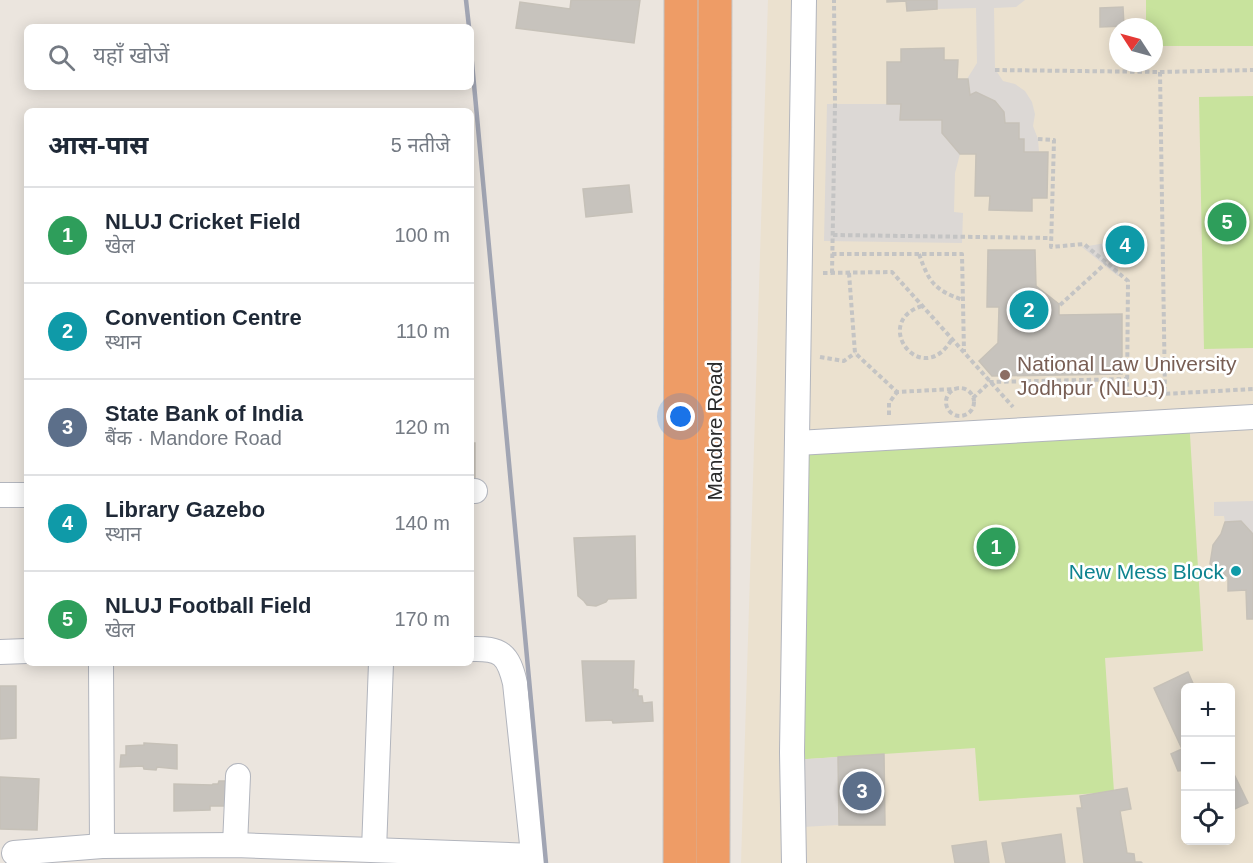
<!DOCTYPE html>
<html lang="hi">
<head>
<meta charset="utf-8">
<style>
	body { margin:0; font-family:Helvetica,"Noto Sans Devanagari",sans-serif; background:#f6f6f7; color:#1f2937 }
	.controls { position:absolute; right:18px; bottom:18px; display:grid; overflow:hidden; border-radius:9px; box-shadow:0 3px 15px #0003 }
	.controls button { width:54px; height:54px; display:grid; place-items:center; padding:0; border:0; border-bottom:2px solid #e0e1e3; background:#fff; color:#1f2937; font:30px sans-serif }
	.compass { position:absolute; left:1109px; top:18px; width:54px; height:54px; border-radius:50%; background:#fff; box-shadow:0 3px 15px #0003; rotate:306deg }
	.you { position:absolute; left:681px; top:417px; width:21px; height:21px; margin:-15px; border:4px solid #fff; border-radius:50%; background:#1a73e8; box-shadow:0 0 0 9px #1a73e833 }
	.badge { display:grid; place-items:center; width:39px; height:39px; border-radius:50%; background:#db2777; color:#fff; font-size:20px; font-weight:700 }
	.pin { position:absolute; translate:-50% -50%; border:3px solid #fff; box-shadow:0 2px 6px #0006 }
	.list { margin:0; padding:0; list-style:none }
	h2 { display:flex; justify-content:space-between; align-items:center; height:78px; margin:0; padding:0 24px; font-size:26px }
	h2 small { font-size:20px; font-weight:400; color:#747a83 }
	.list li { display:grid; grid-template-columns:39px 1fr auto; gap:18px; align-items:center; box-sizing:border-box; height:96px; padding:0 24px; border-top:2px solid #e0e1e3 }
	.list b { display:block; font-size:22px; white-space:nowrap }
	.list p { margin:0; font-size:20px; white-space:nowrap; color:#747a83 }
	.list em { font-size:20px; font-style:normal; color:#747a83 }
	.icon { flex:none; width:33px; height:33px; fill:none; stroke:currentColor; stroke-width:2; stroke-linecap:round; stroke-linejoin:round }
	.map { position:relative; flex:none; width:1253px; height:863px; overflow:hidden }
	.search { position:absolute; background:#fff; box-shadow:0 3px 15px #0003; left:24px; top:24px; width:450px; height:66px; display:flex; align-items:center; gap:15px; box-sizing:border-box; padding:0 21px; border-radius:9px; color:#747a83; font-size:22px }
	.panel { position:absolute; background:#fff; box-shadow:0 3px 15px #0003; left:24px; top:108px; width:450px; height:558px; border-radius:9px }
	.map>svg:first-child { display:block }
</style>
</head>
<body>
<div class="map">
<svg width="1253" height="863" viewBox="0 0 1253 863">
	<rect width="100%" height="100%" fill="#ebe5de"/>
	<path fill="#ebe1cf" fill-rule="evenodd" d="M768 0H1253V863H741ZM1118 27H1154V63H1118ZM1186 688H1230V840H1186Z"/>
	<g fill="#c8e39d">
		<polygon points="1146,0 1253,0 1253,46 1154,46 1154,27 1146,27"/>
		<polygon points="1253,96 1253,348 1204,349 1199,97"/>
		<polygon points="1189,418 1203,651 1105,658 1114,792 979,801 975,748 792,760 797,443"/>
	</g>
	<g fill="#dcd8d5">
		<polygon points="937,0 1025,0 1016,7 994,8 995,69 1003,81 1015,84 1025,91 1032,102 1035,114 1033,126 1038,139 1039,152 1024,152 1024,139 1019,139 1005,123 995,101 976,93 970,95 967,79 977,63 976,8 937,9"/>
		<polygon points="827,104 901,104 901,120 942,120 942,133 960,154 955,173 954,212 963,213 962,243 824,241"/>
		<polygon points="1118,241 1118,276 1082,247"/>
		<polygon points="1253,501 1253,534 1239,522 1225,522 1224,516 1214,516 1214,502"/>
		<polygon points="838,757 839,825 802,827 792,760"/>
	</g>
	<g fill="#c7c3bd" stroke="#c6c1b8" stroke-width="1.5">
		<polygon points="571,0 640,0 634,43 516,28 520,2 570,9"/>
		<polygon points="887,0 937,0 937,9 907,11 906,1 887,2"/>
		<polygon points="1123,7 1124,26 1100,27 1100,8"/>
		<polygon points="944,48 944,60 958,60 957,79 968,79 970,95 976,92 995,101 1004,112 1005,123 1019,123 1019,139 1024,139 1024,152 1048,152 1047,198 1032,198 1032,211 989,210 990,196 975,196 976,154 960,154 942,133 942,120 900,120 901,104 887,104 887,62 901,62 901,49"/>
		<polygon points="629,185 632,212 586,217 583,189"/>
		<polygon points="1130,240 1132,249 1127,256 1118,249 1118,241"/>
		<polygon points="988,250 1035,250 1036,286 1059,304 1059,315 1122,314 1122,374 992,376 979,361 998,343 999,307 987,307"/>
		<rect x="471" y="443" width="4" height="37"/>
		<polygon points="1241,521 1253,534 1253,619 1247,619 1246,590 1228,591 1228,577 1210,564 1213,545 1221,534 1225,522"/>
		<polygon points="635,536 636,598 608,599 606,602 596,606 587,605 584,601 578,596 574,538"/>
		<polygon points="582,661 634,661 633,691 635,689 638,690 638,696 642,696 643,703 652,702 653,721 613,723 612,720 586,721"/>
		<polygon points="1188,672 1195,688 1186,688 1186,770 1178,771 1171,754 1182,749 1154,688"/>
		<polygon points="0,686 16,686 16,738 0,739"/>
		<polygon points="144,743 177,745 177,769 157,767 156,770 144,769 143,766 120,767 121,755 126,755 126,746 144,745"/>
		<polygon points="884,754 885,825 839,825 838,757"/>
		<polygon points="1230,766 1248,803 1230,811"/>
		<polygon points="0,777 39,779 37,830 0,829"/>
		<polygon points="219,781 226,781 225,806 210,806 210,810 174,811 174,784 212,785 213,784 218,784"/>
		<polygon points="1127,788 1131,809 1120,811 1127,853 1134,854 1135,862 1141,862 1142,863 1084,863 1077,808 1082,808 1080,796"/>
		<polygon points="1061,834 1065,863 1006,863 1002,843"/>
		<polygon points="986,841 989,863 955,863 952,846"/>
	</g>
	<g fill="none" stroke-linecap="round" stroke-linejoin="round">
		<g stroke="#b2b5bd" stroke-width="26">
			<g id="minor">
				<polyline points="797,443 1253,417"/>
				<polyline points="471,491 475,491"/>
				<polyline points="0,495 27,495"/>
				<path d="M471 649C501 648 508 654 515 683L534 863"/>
				<polyline points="0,652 27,651"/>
				<polyline points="101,663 102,846"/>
				<polyline points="235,845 238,776"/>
				<polyline points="374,850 381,663"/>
				<polyline points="14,853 102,846 235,845 534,856"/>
				<polyline points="794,863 792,752 804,0"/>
			</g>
		</g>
		<g stroke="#c4c4c4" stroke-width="35">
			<g id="highway">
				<polyline points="680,863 681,0"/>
				<polyline points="713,863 715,0"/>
			</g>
		</g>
		<g stroke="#c4c4c4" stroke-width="4" stroke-dasharray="4.5 3" stroke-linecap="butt">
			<polyline points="995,70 1160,72 1253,70"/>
			<polyline points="1160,72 1165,394"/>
			<polyline points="1038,139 1054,140 1051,247 1084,244 1128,281 1127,396 1253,389"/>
			<polyline points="833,235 1051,238"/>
			<polyline points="832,254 962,254 964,352"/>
			<path d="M919 254C929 282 934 290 963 300"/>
			<polyline points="823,273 892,272 1013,407"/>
			<polyline points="832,273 835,104 834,0"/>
			<polyline points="849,273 855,353 897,392 955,389"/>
			<polyline points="1060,305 1106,263"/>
			<path d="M922 306C870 322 922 391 952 339"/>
			<polyline points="820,357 844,361 855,353"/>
			<circle cx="960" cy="402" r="14"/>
			<polyline points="973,398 990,382 1128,379"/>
			<polyline points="889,415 889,403 897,392"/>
		</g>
		<use href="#minor" stroke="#fff" stroke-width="24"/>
		<use href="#highway" stroke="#ee9c66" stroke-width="33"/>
		<g stroke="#a1a5b3" stroke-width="4.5">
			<polyline points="466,0 469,27"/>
			<polyline points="471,52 546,863"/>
		</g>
	</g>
	<circle fill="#8d6e63" stroke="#fff" stroke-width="2" cx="1005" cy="375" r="6"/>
	<circle fill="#0f9aa8" stroke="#fff" stroke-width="2" cx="1236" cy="571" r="6"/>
	<g text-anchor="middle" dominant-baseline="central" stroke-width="5" stroke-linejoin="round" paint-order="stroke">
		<g font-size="21" fill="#785e54" stroke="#fff" text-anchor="start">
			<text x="1017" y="363">National Law University<tspan x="1017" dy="24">Jodhpur (NLUJ)</tspan></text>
		</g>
		<g font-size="21" fill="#2b2b2b" stroke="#fff">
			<text transform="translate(714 431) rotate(-90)">Mandore Road</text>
		</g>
		<g font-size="21" fill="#0d838f" stroke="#fff" text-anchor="end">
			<text x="1224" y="571">New Mess Block</text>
		</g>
	</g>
</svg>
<div class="controls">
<button>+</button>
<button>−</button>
<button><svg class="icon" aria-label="locate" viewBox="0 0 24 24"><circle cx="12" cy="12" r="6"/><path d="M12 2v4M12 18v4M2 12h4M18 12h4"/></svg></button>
</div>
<svg class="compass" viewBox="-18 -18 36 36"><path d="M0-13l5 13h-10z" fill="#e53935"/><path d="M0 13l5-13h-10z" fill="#747a83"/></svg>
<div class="you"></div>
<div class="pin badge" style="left:996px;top:547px;background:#2e9e5b">1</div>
<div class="pin badge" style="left:1029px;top:310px;background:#0f9aa8">2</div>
<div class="pin badge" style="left:862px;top:791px;background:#5c6f8a">3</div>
<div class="pin badge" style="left:1125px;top:245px;background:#0f9aa8">4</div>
<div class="pin badge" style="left:1227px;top:222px;background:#2e9e5b">5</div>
<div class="search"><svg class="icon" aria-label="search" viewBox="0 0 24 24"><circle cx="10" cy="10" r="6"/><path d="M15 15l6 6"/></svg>यहाँ खोजें</div>
<section class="panel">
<h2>आस-पास<small>5 नतीजे</small></h2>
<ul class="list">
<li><span class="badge" style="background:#2e9e5b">1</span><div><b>NLUJ Cricket Field</b><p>खेल</p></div><em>100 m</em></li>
<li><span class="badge" style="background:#0f9aa8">2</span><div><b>Convention Centre</b><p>स्थान</p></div><em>110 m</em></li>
<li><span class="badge" style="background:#5c6f8a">3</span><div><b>State Bank of India</b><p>बैंक · Mandore Road</p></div><em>120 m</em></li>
<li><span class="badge" style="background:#0f9aa8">4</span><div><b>Library Gazebo</b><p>स्थान</p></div><em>140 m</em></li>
<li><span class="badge" style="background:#2e9e5b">5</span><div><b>NLUJ Football Field</b><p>खेल</p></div><em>170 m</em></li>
</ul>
</section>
</div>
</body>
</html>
